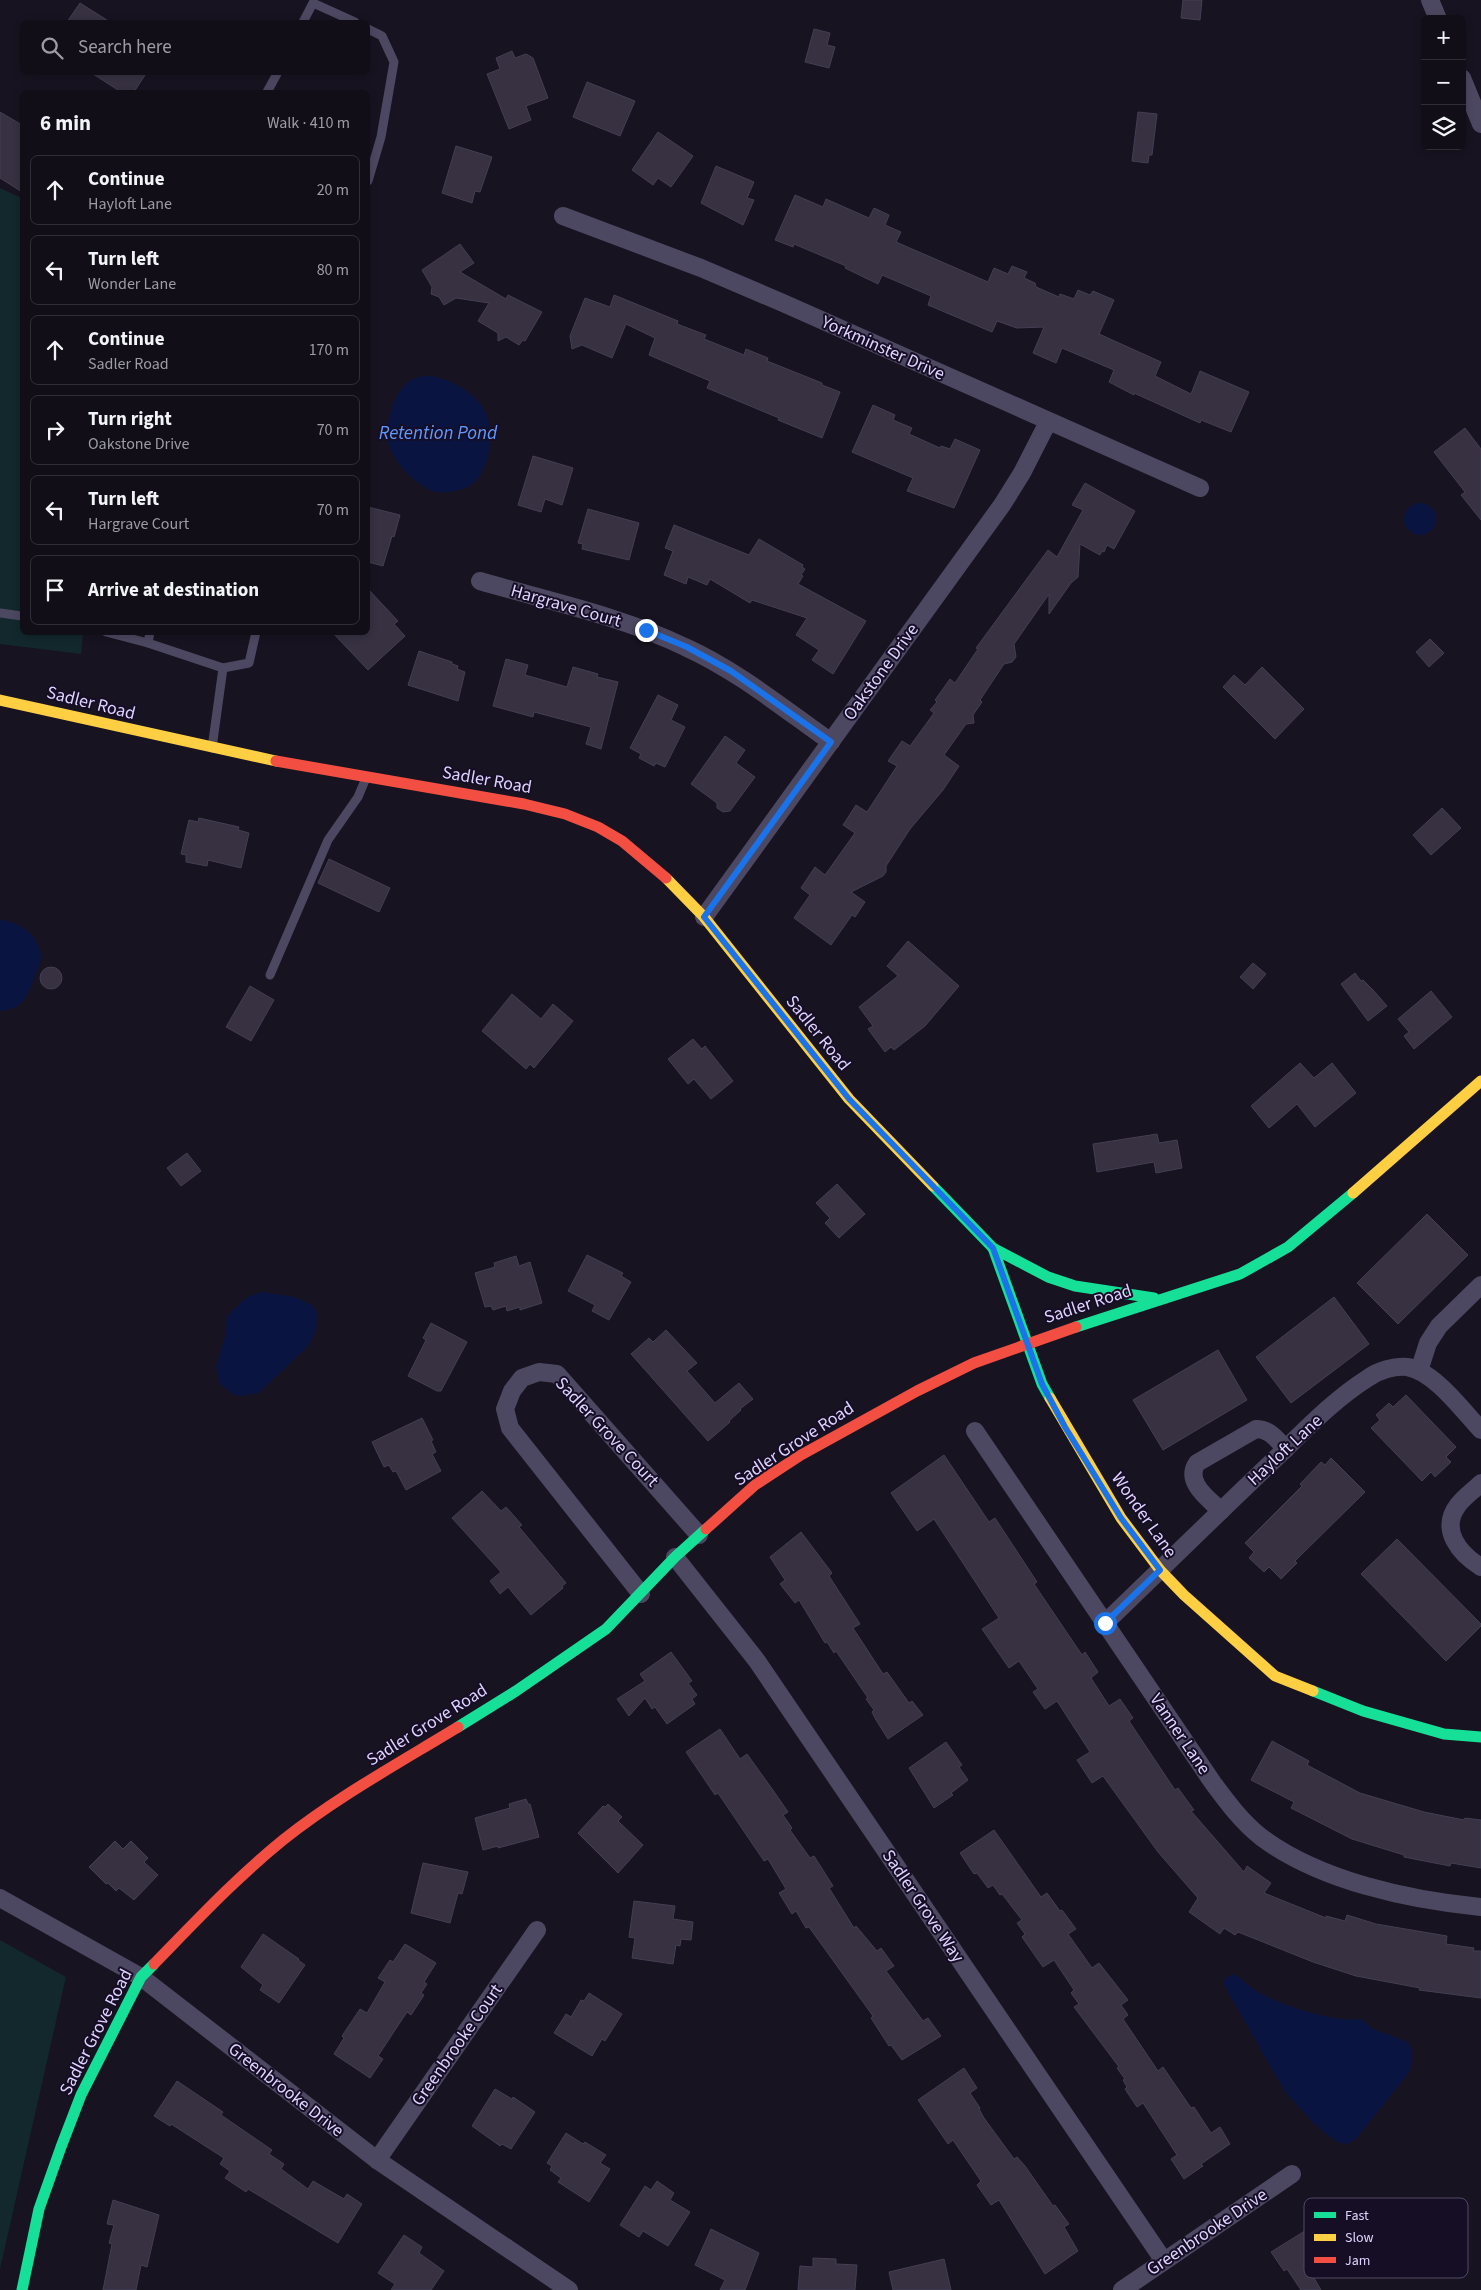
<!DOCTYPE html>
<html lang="en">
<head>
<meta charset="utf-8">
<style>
	body { margin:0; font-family:"Source Sans 3",sans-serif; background:#1e1c25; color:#f1f3f6 }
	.controls { position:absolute; right:15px; top:15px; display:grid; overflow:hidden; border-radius:8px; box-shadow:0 2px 8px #0003 }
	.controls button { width:45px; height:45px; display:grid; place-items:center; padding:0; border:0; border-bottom:1px solid #302e37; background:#110e18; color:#f1f3f6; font:25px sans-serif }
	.stop { position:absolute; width:15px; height:15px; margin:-11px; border:4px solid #1a73e8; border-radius:50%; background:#fff }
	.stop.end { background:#1a73e8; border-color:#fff; box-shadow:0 1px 5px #0008 }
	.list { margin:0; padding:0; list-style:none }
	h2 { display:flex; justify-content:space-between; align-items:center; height:65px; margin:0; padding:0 20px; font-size:21px }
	h2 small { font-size:16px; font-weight:400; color:#9c9ca2 }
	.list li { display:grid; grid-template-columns:32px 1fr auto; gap:15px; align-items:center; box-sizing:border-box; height:70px; margin:0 10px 10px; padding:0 10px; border:1px solid #302e37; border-radius:8px }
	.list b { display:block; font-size:19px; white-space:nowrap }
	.list p { margin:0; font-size:16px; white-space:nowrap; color:#9c9ca2 }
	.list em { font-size:16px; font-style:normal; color:#9c9ca2 }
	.icon { flex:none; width:28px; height:28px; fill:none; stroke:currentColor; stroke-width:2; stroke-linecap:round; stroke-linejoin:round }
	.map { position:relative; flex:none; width:1481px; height:2290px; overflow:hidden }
	.search { position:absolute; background:#110e18; box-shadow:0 2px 8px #0003; left:20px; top:20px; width:350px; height:55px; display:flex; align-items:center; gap:12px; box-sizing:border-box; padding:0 18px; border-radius:8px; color:#9c9ca2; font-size:19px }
	.panel { position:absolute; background:#110e18; box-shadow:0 2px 8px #0003; left:20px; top:90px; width:350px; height:545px; border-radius:8px }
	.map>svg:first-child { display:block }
</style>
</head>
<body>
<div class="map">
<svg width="1481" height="2290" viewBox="0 0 1481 2290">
	<rect width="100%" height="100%" fill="#171320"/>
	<g fill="#12282d">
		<polygon points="0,188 22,198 22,632 83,633 81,654 0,644"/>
		<polygon points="0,1940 66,1977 0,2269"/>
	</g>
	<g fill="#0a1441">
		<path d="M425 376C446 375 475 392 485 411 496 432 490 481 463 489 457 491 444 493 437 492 417 488 392 461 388 442 384 425 394 393 408 382 413 378 419 377 425 376Z"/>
		<circle cx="1420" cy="519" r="16"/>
		<path d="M0 920C20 921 41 937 41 958 40 965 37 970 35 976 27 997 24 1009 0 1011Z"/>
		<polygon points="263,1292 295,1297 312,1305 317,1312 316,1331 308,1346 259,1393 242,1396 234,1395 219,1383 216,1366 226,1333 227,1316 247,1297"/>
		<path d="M1233 1974C1243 1979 1249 1987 1258 1992 1283 2006 1334 2023 1362 2019L1373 2029 1408 2042C1414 2053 1412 2062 1408 2074L1356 2139 1347 2144 1337 2142 1314 2124 1285 2092 1223 1983 1227 1977Z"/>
	</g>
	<g fill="#373142" stroke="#453e54">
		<polygon points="1183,0 1202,0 1200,20 1181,18"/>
		<polygon points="80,3 110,22 67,22"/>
		<polygon points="814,29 830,33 827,45 835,47 829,68 805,62"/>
		<polygon points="512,51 515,58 526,54 533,58 548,98 526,106 531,120 509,129 487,74 500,69 496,58"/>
		<polygon points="90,72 147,72 134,92 121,92"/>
		<polygon points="587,82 635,101 620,136 573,117"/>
		<polygon points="0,112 22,125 22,192 0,178"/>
		<polygon points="1138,112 1157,114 1152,155 1149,155 1148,163 1132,161"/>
		<polygon points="658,132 693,156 671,187 658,178 653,185 632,170"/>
		<polygon points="456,146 492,157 480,192 475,191 472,203 442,193"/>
		<polygon points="716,166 754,182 747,198 754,200 743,225 701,203"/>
		<polygon points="795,195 823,207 826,199 869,218 874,208 889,215 885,225 901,232 896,242 988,282 994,268 1008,274 1012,266 1027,272 1024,278 1035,283 1036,287 1059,297 1060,294 1074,299 1078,290 1090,295 1093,291 1114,300 1099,334 1161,362 1155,376 1191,394 1200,371 1249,392 1231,432 1201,420 1200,423 1134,393 1134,395 1109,382 1114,370 1062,348 1056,363 1033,353 1044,327 1017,328 997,321 992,332 928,305 931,296 882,275 878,284 845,268 846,266 794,244 793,247 775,240"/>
		<polygon points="460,244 474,263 460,272 506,299 508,295 542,312 525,341 523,340 519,345 506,337 498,341 498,333 478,321 489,303 456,298 444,305 439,297 431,294 432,287 422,270"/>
		<polygon points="614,295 678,321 677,324 706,335 704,339 744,355 746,349 768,358 767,361 822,383 822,385 840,392 822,438 778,420 779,418 707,388 710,381 649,355 655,338 626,324 612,358 582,345 572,349 570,336 585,298 610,307"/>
		<polygon points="873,405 895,415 893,420 912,428 909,434 940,448 941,446 950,449 955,439 980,450 954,508 907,491 913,478 852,452"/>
		<polygon points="1465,428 1481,449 1481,520 1461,495 1465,492 1434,452"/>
		<polygon points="533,456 573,468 562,505 545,499 541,512 518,505"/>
		<polygon points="1085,483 1135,511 1114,549 1107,545 1104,552 1102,551 1100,555 1080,544 1078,577 1071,583 1049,614 1049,594 1014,644 1016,657 1012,662 1004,664 980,700 982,702 973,715 974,723 966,724 944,755 959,766 943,790 910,829 886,866 886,872 883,876 851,892 865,902 855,917 852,915 831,945 794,918 810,895 801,888 815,867 825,875 855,833 843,825 856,805 867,812 897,766 888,761 902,741 910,746 934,713 930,710 937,702 935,700 950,679 955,683 978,649 976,648 1048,550 1057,557 1083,510 1072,505"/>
		<polygon points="368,507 400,515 394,537 392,536 383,566 368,562"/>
		<polygon points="588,509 639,523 629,560 582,549 583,544 578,543"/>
		<polygon points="674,525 749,555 759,539 803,565 802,567 805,569 801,575 803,576 798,584 866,621 833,674 812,660 819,650 796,635 807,618 752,600 750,603 710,579 707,585 688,577 686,584 664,575 673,551 665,548"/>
		<polygon points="368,589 398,621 394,624 405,636 368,670 332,632 368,632"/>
		<polygon points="1430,639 1444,653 1429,667 1416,652"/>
		<polygon points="419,651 452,662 452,664 458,666 457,669 465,672 458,701 408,685"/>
		<polygon points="506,659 528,665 525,675 567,687 573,667 598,674 597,677 618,682 601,749 586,744 591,727 534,712 533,717 493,706"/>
		<polygon points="1262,667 1304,709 1275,739 1223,687 1234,675 1245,685"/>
		<polygon points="658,695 678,705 671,720 685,727 665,767 656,763 654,766 639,758 641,754 630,748"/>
		<polygon points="725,736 745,750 736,763 755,777 730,811 723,812 717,808 717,803 691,784"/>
		<polygon points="1442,808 1461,828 1431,855 1413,835"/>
		<polygon points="199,818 239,827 238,830 249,833 241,868 208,860 207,866 186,862 186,855 181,854 189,820 198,822"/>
		<polygon points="329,859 390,888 379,912 318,883"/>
		<polygon points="908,941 959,986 925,1026 894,1050 891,1047 885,1052 868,1029 873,1026 859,1007 898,976 887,966"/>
		<polygon points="1253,963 1266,974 1253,989 1240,977"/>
		<circle cx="51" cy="978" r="11"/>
		<polygon points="1355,973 1361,981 1363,980 1374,991 1387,1006 1368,1021 1341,984"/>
		<polygon points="250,986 274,1000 251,1041 226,1027"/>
		<polygon points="1431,991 1452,1017 1414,1049 1404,1036 1409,1032 1398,1019"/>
		<polygon points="512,994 541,1019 553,1004 573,1021 534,1068 530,1064 526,1069 482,1031"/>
		<polygon points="693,1039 702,1049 705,1046 733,1081 711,1099 694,1079 688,1084 668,1059"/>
		<polygon points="1300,1063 1314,1078 1332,1063 1356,1093 1315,1127 1297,1104 1269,1128 1251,1106"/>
		<polygon points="1157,1134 1159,1143 1177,1140 1182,1168 1156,1173 1154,1162 1097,1172 1093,1144"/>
		<polygon points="187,1153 201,1171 181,1186 167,1168"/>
		<polygon points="837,1184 865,1214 839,1238 825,1223 830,1218 816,1203"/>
		<polygon points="1427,1214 1468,1255 1398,1324 1357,1283"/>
		<polygon points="587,1255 623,1273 621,1276 631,1282 609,1320 592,1311 595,1305 568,1291"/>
		<polygon points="516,1256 519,1266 530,1262 542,1303 520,1310 520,1307 507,1311 506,1306 493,1310 491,1306 485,1307 475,1273 495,1267 494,1263"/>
		<polygon points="1334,1297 1369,1344 1291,1403 1256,1357"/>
		<polygon points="431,1323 467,1342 441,1391 437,1391 408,1376 426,1340 423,1338"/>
		<polygon points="666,1330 697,1363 687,1371 715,1403 739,1383 753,1399 740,1409 741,1410 729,1421 730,1422 708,1441 631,1354 649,1338 653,1342"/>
		<polygon points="1218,1350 1247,1400 1163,1450 1133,1400"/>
		<polygon points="1406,1395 1456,1447 1446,1457 1451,1462 1435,1477 1431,1472 1422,1481 1371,1428 1380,1420 1376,1415 1389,1403 1393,1407"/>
		<polygon points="422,1418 433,1440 431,1441 436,1452 432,1454 441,1471 406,1490 396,1471 393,1472 389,1465 384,1467 372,1442"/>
		<polygon points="944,1455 989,1522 995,1518 1037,1582 1034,1584 1082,1655 1085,1652 1098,1672 1091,1678 1109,1706 1120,1699 1133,1718 1129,1721 1175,1790 1178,1788 1194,1810 1191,1811 1244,1872 1247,1866 1271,1883 1264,1893 1326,1918 1326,1916 1345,1921 1347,1915 1376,1924 1447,1936 1446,1944 1474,1948 1473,1951 1481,1951 1481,1998 1419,1990 1420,1988 1356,1976 1313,1962 1238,1932 1235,1935 1224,1928 1220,1934 1189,1912 1198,1898 1158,1852 1103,1776 1092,1783 1077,1760 1090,1752 1057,1701 1045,1709 1033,1692 1038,1689 1019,1661 1009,1668 982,1629 999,1618 934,1519 917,1531 891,1493"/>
		<polygon points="1331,1458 1365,1492 1295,1561 1297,1563 1281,1579 1269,1567 1264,1572 1249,1558 1254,1552 1245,1543 1302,1486 1300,1484 1321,1462 1325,1465"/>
		<polygon points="482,1491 501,1511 506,1507 522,1525 519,1527 566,1583 562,1586 563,1588 531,1615 508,1587 500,1594 490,1581 501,1572 452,1518"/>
		<polygon points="801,1532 832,1573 829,1576 860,1624 853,1628 883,1674 887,1672 909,1703 912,1701 923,1715 888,1739 876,1720 872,1712 874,1710 866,1699 868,1698 836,1651 834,1653 827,1642 825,1643 799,1600 795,1603 780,1584 785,1580 770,1557"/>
		<polygon points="1397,1539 1481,1624 1481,1626 1446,1661 1361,1574"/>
		<polygon points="671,1652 692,1681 688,1683 697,1695 692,1699 695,1704 667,1724 655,1707 652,1709 645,1698 629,1716 617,1699 645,1681 640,1674"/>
		<polygon points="720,1729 740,1759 747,1754 775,1793 788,1812 783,1815 792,1828 790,1830 810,1858 814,1856 833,1886 829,1888 854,1928 856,1926 877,1951 881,1948 894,1966 886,1971 923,2021 928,2018 941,2036 902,2060 891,2045 889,2046 871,2018 873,2016 809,1927 806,1928 796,1911 792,1914 779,1893 786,1889 768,1859 764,1861 718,1793 715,1795 686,1752"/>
		<polygon points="1272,1741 1309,1761 1307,1765 1360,1793 1424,1812 1464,1820 1465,1818 1481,1820 1481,1868 1451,1863 1450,1866 1404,1857 1404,1855 1352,1839 1291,1808 1294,1802 1251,1780"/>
		<polygon points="946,1742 962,1765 959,1767 968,1780 951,1793 953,1795 934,1808 909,1768"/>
		<polygon points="526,1799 528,1804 530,1804 539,1837 498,1848 498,1846 483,1850 475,1818 510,1808 509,1804"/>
		<polygon points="608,1804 622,1817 618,1821 643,1845 618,1873 578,1833 603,1806 605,1807"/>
		<polygon points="994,1830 1041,1897 1047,1893 1060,1911 1062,1910 1076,1929 1068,1934 1092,1968 1099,1963 1128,2000 1121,2005 1128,2015 1123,2019 1158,2071 1163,2067 1191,2108 1194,2107 1211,2133 1220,2127 1230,2144 1201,2164 1203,2166 1184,2179 1171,2159 1177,2155 1143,2103 1137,2107 1125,2089 1127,2087 1123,2080 1125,2079 1117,2068 1119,2067 1074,2007 1079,2004 1071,1993 1074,1990 1054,1960 1043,1967 1022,1937 1025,1934 1017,1923 1022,1920 1002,1894 1000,1895 993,1885 988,1888 977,1873 974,1874 960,1853"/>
		<polygon points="115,1841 123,1849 131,1841 148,1858 144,1862 158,1875 134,1900 119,1888 116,1891 108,1883 106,1884 89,1867"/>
		<polygon points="423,1863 468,1872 462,1894 458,1893 450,1923 411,1913"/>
		<polygon points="634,1901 675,1906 673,1919 693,1922 691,1940 681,1939 680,1946 676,1945 673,1964 632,1958 635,1938 629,1937"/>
		<polygon points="263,1934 299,1959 298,1960 305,1965 279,2003 260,1990 263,1985 241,1967"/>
		<polygon points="405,1944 436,1963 424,1982 427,1984 421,1993 424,1995 411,2015 407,2012 378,2056 383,2059 370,2078 334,2054 344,2038 342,2036 360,2009 367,2013 385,1982 378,1978 390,1960 393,1962"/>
		<polygon points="589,1993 622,2014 605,2041 602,2039 592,2056 554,2033 566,2014 571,2017 581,2000 584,2001"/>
		<polygon points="964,2068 977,2088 970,2093 980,2108 979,2109 984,2118 1014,2159 1017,2157 1025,2166 1053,2206 1055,2205 1069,2224 1064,2227 1078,2251 1045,2274 999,2200 991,2205 977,2185 981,2181 953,2140 948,2144 918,2100"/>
		<polygon points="177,2081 223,2112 221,2115 272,2150 269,2154 284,2164 281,2169 308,2189 313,2181 344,2199 347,2194 362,2204 338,2243 248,2189 246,2192 225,2178 230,2171 220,2164 224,2158 171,2124 170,2126 154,2116"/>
		<polygon points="495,2089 512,2099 513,2097 535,2112 511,2149 502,2144 500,2146 472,2126"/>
		<polygon points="566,2133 583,2144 585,2142 606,2155 600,2163 610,2169 589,2202 558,2182 561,2178 550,2170 552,2166 547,2163"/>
		<polygon points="657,2181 674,2193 670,2200 690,2212 668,2246 643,2231 639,2237 620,2225 645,2186 651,2190"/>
		<polygon points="113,2200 159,2215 147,2267 141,2265 136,2290 103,2290 112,2244 109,2243 114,2225 107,2224"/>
		<polygon points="1316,2224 1318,2228 1320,2227 1342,2260 1314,2278 1321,2290 1301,2290 1287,2269 1284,2271 1271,2252"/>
		<polygon points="711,2229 759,2253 745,2290 720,2290 725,2280 695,2265"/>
		<polygon points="404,2235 422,2247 419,2253 444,2271 431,2290 391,2290 395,2284 378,2273"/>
		<polygon points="813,2258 836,2259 836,2264 857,2265 855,2290 798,2290 800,2266 813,2267"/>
		<polygon points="944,2259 951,2290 893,2290 889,2272"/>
	</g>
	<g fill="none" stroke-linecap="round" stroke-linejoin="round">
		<g stroke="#4d4861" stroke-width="9">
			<polyline points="303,22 313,3 355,22"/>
			<polyline points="368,29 382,36 394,62 381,137 368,181"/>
			<polyline points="267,92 278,72"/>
			<polyline points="0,613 22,616"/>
			<polyline points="106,632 148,643"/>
			<polyline points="150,632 148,643 223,668 249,663 256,632"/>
			<polyline points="212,748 223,668"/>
			<polyline points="270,975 328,840 358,797 366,778"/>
		</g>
		<g stroke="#4d4861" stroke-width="18">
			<polyline points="1430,0 1438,19"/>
			<polyline points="1462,78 1481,124"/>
			<polyline points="563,216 701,268 783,303 1200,488"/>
			<path d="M480 581C548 601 621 616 685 647 738 671 784 709 831 742"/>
			<polyline points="704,917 1002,505 1022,473 1048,422"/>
			<polyline points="1419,1371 1428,1343 1439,1326 1481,1285"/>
			<path d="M975 1431 1213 1783C1227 1802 1242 1822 1261 1837 1320 1881 1409 1900 1481 1907"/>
			<path d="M1481 1483C1474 1490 1464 1497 1458 1505 1439 1530 1460 1554 1481 1567"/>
			<path d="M1221 1511C1209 1499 1184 1482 1197 1463L1256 1429C1270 1429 1276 1439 1286 1449"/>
			<polyline points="675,1557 757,1661 1164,2261"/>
			<polyline points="641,1594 510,1428 505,1409 512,1391 522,1378 539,1372 557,1374 699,1535"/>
			<path d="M1105 1623C1161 1569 1217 1514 1274 1460 1303 1432 1333 1400 1368 1378 1379 1370 1394 1366 1407 1367 1434 1371 1463 1411 1481 1430"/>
			<polyline points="0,1898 141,1977 377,2160 569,2290"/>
			<polyline points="377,2160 537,1930"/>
			<polyline points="1122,2290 1292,2174"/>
		</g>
		<g stroke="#16e098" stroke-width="11">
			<polyline points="933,1186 993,1248 1042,1384 1050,1398"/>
			<polyline points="993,1248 1048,1277 1075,1286 1154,1298"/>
			<polyline points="1076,1327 1240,1274 1288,1247 1353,1193"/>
			<polyline points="1313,1691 1363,1711 1444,1734 1481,1737"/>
			<polyline points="458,1727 516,1691 606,1629 675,1557 706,1529"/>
			<polyline points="22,2290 39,2209 61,2147 81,2095 141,1977 154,1964"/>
		</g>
		<g stroke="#ffcf43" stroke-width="11">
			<polyline points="0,700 276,761"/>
			<polyline points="666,878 704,917 849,1099 933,1186"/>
			<polyline points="1353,1193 1481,1081"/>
			<polyline points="1050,1398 1121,1518 1160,1570 1184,1595 1275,1676 1313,1691"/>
		</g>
		<g stroke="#f24e42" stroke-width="11">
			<polyline points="276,761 524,804 565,814 598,827 622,841 666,878"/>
			<polyline points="706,1529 755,1485 801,1455 917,1391 974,1363 1076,1327"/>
			<path d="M154 1964C195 1922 236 1878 283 1840 337 1797 399 1763 458 1727"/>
		</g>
	</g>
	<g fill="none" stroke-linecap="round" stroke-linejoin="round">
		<polyline stroke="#1a73e8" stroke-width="6" points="646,630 687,647 731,671 831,742 704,917 849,1099 993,1248 1042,1384 1065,1427 1121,1518 1160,1570 1105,1623"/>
	</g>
	<g text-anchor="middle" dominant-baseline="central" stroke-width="4" stroke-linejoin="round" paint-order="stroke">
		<g font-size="18" fill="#dfd3ff" stroke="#160e25">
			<text transform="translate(883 348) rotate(24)">Yorkminster Drive</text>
			<text transform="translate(566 606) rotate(16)">Hargrave Court</text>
			<text transform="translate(881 672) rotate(-54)">Oakstone Drive</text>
			<text transform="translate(91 703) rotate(14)">Sadler Road</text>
			<text transform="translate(487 780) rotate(10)">Sadler Road</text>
			<text transform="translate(818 1033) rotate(51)">Sadler Road</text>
			<text transform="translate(1088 1304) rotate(-18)">Sadler Road</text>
			<text transform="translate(607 1432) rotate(47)">Sadler Grove Court</text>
			<text transform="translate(794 1444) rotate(-33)">Sadler Grove Road</text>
			<text transform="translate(1285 1450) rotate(-43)">Hayloft Lane</text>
			<text transform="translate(1144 1515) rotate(55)">Wonder Lane</text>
			<text transform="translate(427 1725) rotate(-32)">Sadler Grove Road</text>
			<text transform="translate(1180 1734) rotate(56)">Vanner Lane</text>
			<text transform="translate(923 1906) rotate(56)">Sadler Grove Way</text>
			<text transform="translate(96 2032) rotate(-63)">Sadler Grove Road</text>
			<text transform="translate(457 2045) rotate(-55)">Greenbrooke Court</text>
			<text transform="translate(286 2090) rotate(38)">Greenbrooke Drive</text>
			<text transform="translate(1207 2232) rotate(-34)">Greenbrooke Drive</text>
		</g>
		<g font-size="19" font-style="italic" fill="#619aff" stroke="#160e25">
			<text x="438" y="433">Retention Pond</text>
		</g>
	</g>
	<rect x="1304" y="2198" width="164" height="80" rx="8" fill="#160e25" stroke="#524966" stroke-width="1"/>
	<rect x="1314" y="2212" width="22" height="6" fill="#16e098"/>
	<rect x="1314" y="2234" width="22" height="7" fill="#ffcf43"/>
	<rect x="1314" y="2257" width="22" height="6" fill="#f24e42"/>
	<g font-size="14" fill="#dfd3ff">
		<text x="1345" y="2220">Fast</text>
		<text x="1345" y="2242">Slow</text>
		<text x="1345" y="2265">Jam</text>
	</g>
</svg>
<div class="controls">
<button>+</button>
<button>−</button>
<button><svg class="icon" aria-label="layers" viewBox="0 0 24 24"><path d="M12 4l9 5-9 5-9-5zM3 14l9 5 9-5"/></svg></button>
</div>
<div class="stop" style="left:1105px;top:1623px"></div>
<div class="stop end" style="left:646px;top:630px"></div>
<div class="search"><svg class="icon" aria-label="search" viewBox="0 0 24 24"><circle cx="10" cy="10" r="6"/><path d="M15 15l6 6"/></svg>Search here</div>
<section class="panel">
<h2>6 min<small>Walk · 410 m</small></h2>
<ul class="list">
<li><svg class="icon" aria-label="ahead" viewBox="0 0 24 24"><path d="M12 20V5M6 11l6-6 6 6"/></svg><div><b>Continue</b><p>Hayloft Lane</p></div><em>20 m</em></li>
<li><svg class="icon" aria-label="left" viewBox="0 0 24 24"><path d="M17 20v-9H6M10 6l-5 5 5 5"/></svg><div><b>Turn left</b><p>Wonder Lane</p></div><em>80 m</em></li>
<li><svg class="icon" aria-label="ahead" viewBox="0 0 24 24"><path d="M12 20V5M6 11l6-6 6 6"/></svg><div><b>Continue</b><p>Sadler Road</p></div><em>170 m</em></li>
<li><svg class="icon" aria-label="right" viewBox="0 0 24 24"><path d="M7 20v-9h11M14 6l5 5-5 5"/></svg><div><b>Turn right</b><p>Oakstone Drive</p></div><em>70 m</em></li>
<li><svg class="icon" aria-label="left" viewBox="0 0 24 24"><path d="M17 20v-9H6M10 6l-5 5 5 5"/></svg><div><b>Turn left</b><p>Hargrave Court</p></div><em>70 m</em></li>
<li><svg class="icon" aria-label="arrive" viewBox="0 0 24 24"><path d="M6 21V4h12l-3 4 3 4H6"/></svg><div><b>Arrive at destination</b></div></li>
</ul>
</section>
</div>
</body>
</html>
